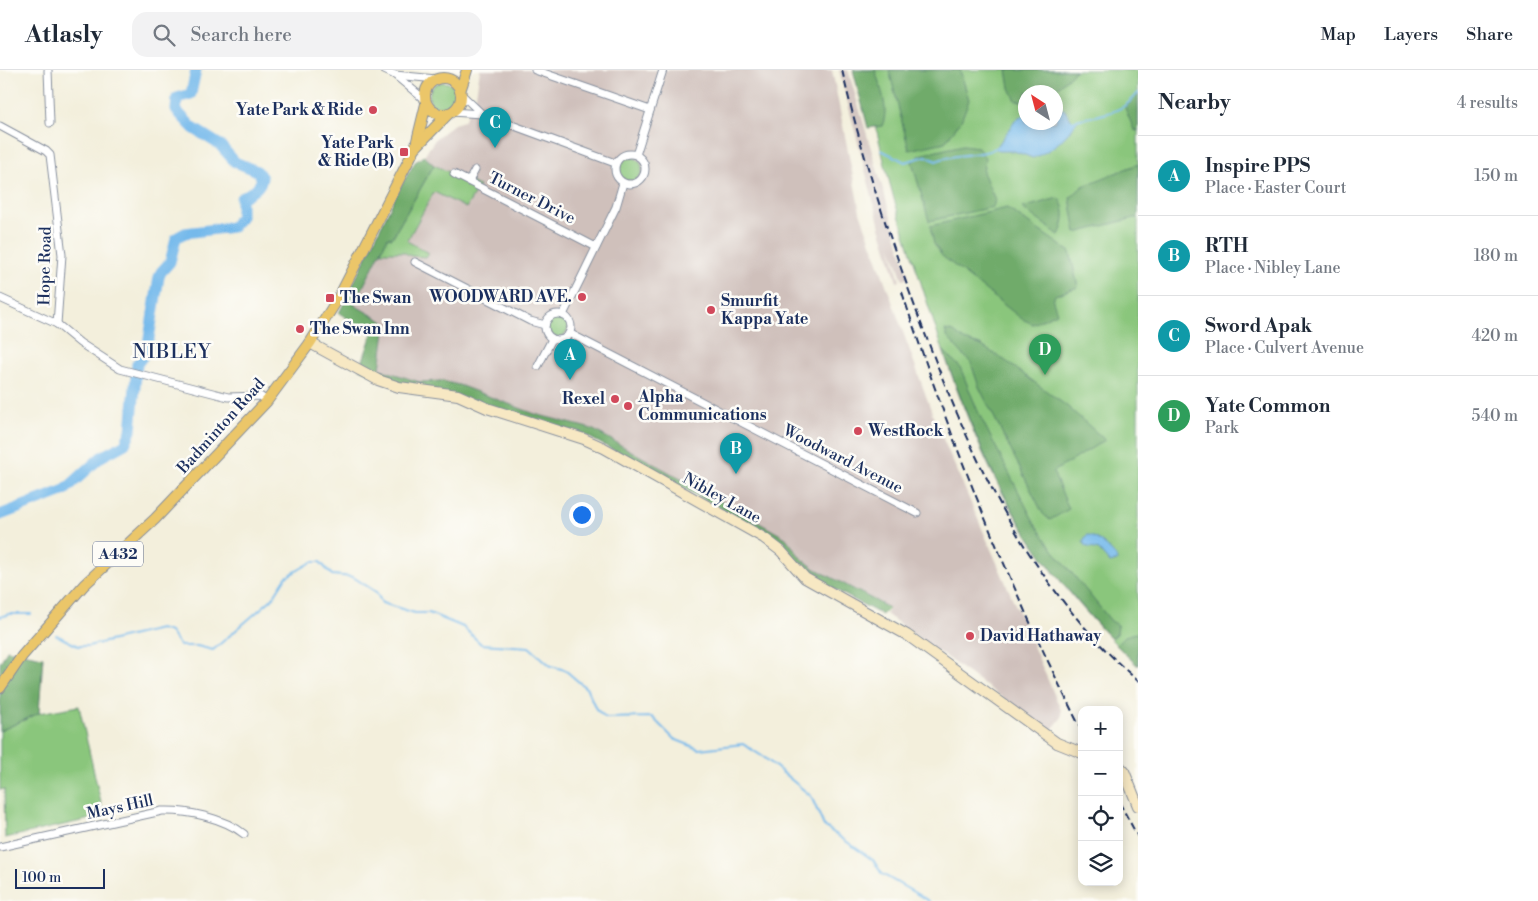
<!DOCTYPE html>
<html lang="en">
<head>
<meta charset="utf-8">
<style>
	body { margin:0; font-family:"Libre Bodoni",serif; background:#f2f2f3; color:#1f2937 }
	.controls { position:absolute; right:15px; bottom:15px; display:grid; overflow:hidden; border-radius:10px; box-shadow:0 2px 12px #0003 }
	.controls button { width:45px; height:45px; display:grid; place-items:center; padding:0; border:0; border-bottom:1px solid #e0e1e3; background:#fff; color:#1f2937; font:25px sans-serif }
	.compass { position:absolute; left:1018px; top:15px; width:45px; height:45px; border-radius:50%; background:#fff; box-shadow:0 2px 12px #0003; rotate:324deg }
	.scale { position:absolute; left:15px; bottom:12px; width:90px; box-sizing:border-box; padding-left:5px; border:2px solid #1b2f5e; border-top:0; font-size:14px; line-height:18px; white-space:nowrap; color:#1b2f5e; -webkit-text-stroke:4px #fdfcf7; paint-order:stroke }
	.you { position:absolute; left:581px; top:444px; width:18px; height:18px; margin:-12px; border:4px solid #fff; border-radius:50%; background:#1a73e8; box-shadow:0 0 0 8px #1a73e833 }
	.badge { display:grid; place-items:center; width:32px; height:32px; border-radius:50%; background:#2563eb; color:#fff; font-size:16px; font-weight:700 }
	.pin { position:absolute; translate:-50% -41px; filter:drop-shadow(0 1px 2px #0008) }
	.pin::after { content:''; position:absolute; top:26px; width:18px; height:15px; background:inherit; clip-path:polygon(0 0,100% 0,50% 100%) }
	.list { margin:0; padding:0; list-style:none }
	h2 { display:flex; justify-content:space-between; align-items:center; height:65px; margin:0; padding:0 20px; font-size:21px }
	h2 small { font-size:16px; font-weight:400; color:#747a83 }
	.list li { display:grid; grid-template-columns:32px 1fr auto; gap:15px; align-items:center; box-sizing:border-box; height:80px; padding:0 20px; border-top:1px solid #e0e1e3 }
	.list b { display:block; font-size:19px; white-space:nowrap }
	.list p { margin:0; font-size:16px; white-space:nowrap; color:#747a83 }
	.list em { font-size:16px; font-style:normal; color:#747a83 }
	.icon { flex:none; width:28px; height:28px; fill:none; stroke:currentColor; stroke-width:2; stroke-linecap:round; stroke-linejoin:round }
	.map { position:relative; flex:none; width:1138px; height:831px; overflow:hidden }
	header { display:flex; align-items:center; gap:30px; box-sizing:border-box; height:70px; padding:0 25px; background:#fff; border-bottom:1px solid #e0e1e3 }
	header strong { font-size:24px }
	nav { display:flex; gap:28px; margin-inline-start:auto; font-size:18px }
	.search { width:350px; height:45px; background:#f2f2f3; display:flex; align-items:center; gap:12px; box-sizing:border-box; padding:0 18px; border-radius:15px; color:#747a83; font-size:19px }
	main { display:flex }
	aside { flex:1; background:#fff }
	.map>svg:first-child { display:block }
</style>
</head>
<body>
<header>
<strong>Atlasly</strong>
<div class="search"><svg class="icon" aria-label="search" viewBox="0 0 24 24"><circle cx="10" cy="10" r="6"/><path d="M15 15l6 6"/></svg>Search here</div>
<nav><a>Map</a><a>Layers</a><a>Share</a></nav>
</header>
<main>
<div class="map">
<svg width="1138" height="831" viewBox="0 0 1138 831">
	<rect width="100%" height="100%" fill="#fdfcf7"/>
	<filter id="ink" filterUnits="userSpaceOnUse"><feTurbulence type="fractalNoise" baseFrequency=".02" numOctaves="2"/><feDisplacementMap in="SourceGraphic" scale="10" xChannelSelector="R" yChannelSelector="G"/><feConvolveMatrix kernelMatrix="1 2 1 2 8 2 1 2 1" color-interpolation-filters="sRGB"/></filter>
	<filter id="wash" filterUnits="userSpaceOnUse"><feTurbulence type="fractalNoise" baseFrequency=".0096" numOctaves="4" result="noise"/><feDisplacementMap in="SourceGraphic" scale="20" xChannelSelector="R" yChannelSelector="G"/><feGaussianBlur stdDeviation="1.12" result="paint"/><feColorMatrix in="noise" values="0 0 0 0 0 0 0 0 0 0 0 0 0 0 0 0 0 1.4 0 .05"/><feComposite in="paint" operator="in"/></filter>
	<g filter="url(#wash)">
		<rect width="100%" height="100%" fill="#f3efdc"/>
		<g fill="#cfc0bb">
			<polygon points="480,0 832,0 860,142 934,348 1061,640 1062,647 1050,662 886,544 888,538 814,498 801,488 786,468 592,359 535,344 441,311 419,312 380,299 386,254 354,236 388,166 392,168 427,88 424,86 436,68 454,54 464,51 476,25"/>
			<polygon points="839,0 848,0 909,208 903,210 890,175 900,211 897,212 880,157"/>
		</g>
		<g fill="#8ac67b" stroke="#527a6c" fill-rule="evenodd">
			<path d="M862 0H1138V596C1097 557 1059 513 1028 466 983 398 955 318 930 241 918 203 905 166 894 129 882 86 873 43 862 0ZM1026 22H1056V52H1026Z"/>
			<circle cx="443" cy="26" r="14"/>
			<circle cx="630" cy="99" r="12"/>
			<polygon points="434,95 479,116 466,138 434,122 407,171 429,183 426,187 411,186 403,182 381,182 388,166 392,168"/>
			<circle cx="558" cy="257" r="10"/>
			<polygon points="79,636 104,746 5,768 4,719 0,720 0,661 39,643"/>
		</g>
		<g fill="#6fab6b" stroke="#456d64">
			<path d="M853 0H875C880 17 890 38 882 56L868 58Z"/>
			<polygon points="889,0 960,0 969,30 961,51 945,72 909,80"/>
			<polygon points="1007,0 1076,0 1053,22 1026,22 1025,31 1016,31 1010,18"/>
			<polygon points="1138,23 1138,61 1134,60 1125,38"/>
			<polygon points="963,75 978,77 985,88 983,102 995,130 993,137 929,151 912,92 920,85"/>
			<polygon points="424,86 434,95 392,168 388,167 354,235 386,253 380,299 419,312 441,311 459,315 535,344 592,359 786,468 801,488 814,498 889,538 882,545 806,504 768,464 585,365 405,315 360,299 372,264 339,243 400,117 415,92"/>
			<polygon points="1138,94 1138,147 1076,163 1070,128 1083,116"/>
			<path d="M1058 128C1067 137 1065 154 1059 165L1022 138Z"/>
			<polygon points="1007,138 1070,182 1078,217 1055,225 1053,231 1057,243 1033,254 1022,249 942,186 934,174 930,156"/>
			<polygon points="945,260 954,262 964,270 980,275 1003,289 1068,337 1105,370 1053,402 1069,439 1050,450 1043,444 979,317 971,293 947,267"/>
			<path d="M943 280 960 297 979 344 1035 454 1054 481 1111 551 1118 555 1117 564 1111 569C1081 536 1051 502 1027 464 991 407 966 344 943 280Z"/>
			<polygon points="1136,563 1138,564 1138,596 1116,575 1125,566"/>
			<polygon points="7,580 43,587 39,643 0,661 0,593"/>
		</g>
		<g fill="#75b9eb" stroke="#4874a4">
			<path d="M1056 39H1064L1072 51 1078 50C1066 68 1053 80 1033 88L1014 81H998L996 78 1015 51 1025 44 1026 52H1056Z"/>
			<path d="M1087 465C1095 465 1118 484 1117 491L1110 493 1099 480 1085 476 1083 471Z"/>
		</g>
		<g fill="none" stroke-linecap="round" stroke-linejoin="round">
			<g stroke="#75b9eb" stroke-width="2">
				<path d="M1072 51C1098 44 1121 46 1138 23"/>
				<path d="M881 80 905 92 926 86 936 91C956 82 981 88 999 76"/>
				<polyline points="0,547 9,544 31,544"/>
				<polyline points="56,565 78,576 88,576 160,559 170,562 180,576 197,576 213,580 272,529 286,507 312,492 320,492 332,505 353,507 376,522 382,533 415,543 429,543 463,557 481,574 529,577 551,596 565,600 587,619 596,639 606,648 652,647 674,669 699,679 743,674 765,688 811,726 824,756 873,790 882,804 929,831"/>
			</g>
			<path stroke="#75b9eb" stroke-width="11" d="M0 445 65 420 101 387 125 374 131 361 137 294 147 281 159 207 161 202 170 192 176 168 185 163 232 157 241 147V128C250 123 260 119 262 108L257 101 235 92 220 75 193 58 176 40 177 28 191 24 196 0"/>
		</g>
	</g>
	<g filter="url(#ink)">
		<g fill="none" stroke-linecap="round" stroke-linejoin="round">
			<g stroke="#878f9d" stroke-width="9">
				<g id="street">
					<polyline points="48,0 50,53"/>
					<polyline points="384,0 395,5 425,30"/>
					<polyline points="535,0 650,40"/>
					<polyline points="395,5 436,9"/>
					<polyline points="461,24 482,44"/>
					<polyline points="451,42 482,44 615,93"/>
					<polyline points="0,56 46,81 50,85 62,185 57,254"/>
					<circle cx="630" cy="99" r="15"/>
					<polyline points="636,85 663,0"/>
					<polyline points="454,104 596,177"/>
					<polyline points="469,111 475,100"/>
					<polyline points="415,192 530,251 545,255"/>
					<polyline points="0,228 57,254 80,273 120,299 228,327 260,326 267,331"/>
					<circle cx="558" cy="257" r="13"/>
					<polyline points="563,245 616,137 623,113"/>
					<polyline points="569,263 917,443"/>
					<polyline points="538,296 552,269"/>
					<path d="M0 777 162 741C187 740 224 748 244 764"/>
				</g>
			</g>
			<g stroke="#878f9d" stroke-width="12">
				<g id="secondary">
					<polyline points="310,273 378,310 399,317 458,325 487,338 584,369 604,378 764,468 781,481 805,508 907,565 1057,673 1082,683"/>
					<polyline points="1119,696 1124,701 1138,736"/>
				</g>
			</g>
			<g stroke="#878f9d" stroke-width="12">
				<g id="primary">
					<circle cx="443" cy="26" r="18"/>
					<polyline points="460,21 467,0"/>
					<polyline points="416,75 426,34"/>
					<polyline points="0,618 22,586 84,515 155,449 267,331 310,273 339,227 415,78 449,43"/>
				</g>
			</g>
			<use href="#street" stroke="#fff" stroke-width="7"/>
			<use href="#secondary" stroke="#f7e8c3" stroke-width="10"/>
			<use href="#primary" stroke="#ebc669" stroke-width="10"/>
			<g stroke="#1b2f5e" stroke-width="2" stroke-dasharray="8 4" stroke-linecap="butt">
				<path d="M842 0C862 87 891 173 922 256 974 392 1026 512 1138 611"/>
				<path d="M902 222C951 373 1011 520 1082 661"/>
				<polyline points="1119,732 1138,767"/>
			</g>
		</g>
	</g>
	<g fill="#d1495b" stroke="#fdfcf7" stroke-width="2">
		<circle cx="373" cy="40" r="5"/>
		<rect x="399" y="77" width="10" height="10" rx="2.5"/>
		<circle cx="582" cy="227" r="5"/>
		<rect x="325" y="223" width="10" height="10" rx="2.5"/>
		<circle cx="711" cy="240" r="5"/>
		<circle cx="300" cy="259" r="5"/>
		<circle cx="615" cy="329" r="5"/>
		<circle cx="628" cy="336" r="5"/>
		<circle cx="858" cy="361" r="5"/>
		<circle cx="970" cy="566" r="5"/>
	</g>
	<g text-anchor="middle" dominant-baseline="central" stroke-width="5" stroke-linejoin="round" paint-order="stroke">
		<rect fill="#fdfcf7" stroke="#5f6c8c" stroke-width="1" x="93" y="471.5" width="50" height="25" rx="4"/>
		<g font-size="15" font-weight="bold" fill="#1b2f5e">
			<text x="118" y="484">A432</text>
		</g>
		<g font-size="16" font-weight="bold" fill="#1b2f5e" stroke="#fdfcf7" text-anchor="start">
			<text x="363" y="40" text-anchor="end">Yate Park &amp; Ride</text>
			<text x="394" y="73" text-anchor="end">Yate Park<tspan x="394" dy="18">&amp; Ride (B)</tspan></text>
			<text x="572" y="227" text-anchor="end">WOODWARD AVE.</text>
			<text x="340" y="228">The Swan</text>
			<text x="721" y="231">Smurfit<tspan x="721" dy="18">Kappa Yate</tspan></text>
			<text x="310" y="259">The Swan Inn</text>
			<text x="638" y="327">Alpha<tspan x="638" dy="18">Communications</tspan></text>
			<text x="605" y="329" text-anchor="end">Rexel</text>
			<text x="868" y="361">WestRock</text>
			<text x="980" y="566">David Hathaway</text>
		</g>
		<g font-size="16" fill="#1b2f5e" stroke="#fdfcf7">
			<text transform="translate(532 128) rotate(27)">Turner Drive</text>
			<text transform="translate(45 196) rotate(-89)">Hope Road</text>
			<text transform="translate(221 356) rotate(-48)">Badminton Road</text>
			<text transform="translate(843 389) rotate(27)">Woodward Avenue</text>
			<text transform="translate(722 428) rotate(29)">Nibley Lane</text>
			<text transform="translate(120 737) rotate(-12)">Mays Hill</text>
		</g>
		<g font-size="19" letter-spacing="1" fill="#1b2f5e" stroke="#fdfcf7">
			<text x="172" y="282">NIBLEY</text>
		</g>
	</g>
</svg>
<div class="controls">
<button>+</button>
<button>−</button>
<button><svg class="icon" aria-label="locate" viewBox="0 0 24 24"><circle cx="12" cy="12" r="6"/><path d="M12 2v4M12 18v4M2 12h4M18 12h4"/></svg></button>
<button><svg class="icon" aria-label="layers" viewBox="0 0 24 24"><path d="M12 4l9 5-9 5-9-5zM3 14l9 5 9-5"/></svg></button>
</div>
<svg class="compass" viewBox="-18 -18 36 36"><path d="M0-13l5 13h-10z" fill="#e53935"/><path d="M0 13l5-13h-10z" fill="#747a83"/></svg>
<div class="scale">100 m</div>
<div class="you"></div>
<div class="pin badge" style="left:570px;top:310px;background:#0f9aa8">A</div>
<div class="pin badge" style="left:736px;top:404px;background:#0f9aa8">B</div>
<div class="pin badge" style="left:495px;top:78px;background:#0f9aa8">C</div>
<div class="pin badge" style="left:1045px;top:305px;background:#2e9e5b">D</div>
</div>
<aside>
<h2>Nearby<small>4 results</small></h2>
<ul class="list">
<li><span class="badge" style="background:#0f9aa8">A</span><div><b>Inspire PPS</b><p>Place · Easter Court</p></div><em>150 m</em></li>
<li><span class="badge" style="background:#0f9aa8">B</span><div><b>RTH</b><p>Place · Nibley Lane</p></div><em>180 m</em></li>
<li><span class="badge" style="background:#0f9aa8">C</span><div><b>Sword Apak</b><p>Place · Culvert Avenue</p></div><em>420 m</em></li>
<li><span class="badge" style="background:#2e9e5b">D</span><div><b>Yate Common</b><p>Park</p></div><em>540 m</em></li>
</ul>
</aside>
</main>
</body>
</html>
